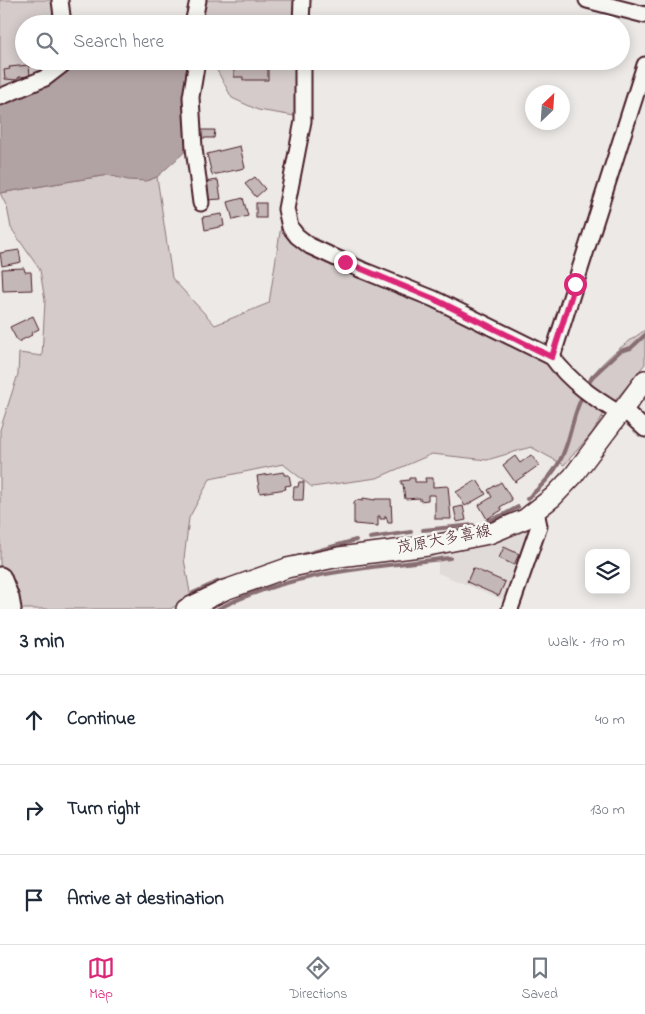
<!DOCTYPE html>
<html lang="en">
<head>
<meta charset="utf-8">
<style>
	body { margin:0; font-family:"Indie Flower","Klee One",sans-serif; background:#f6f6f7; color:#1f2937 }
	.controls { position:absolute; right:15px; bottom:15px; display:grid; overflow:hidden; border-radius:10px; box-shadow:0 2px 12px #0003 }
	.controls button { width:45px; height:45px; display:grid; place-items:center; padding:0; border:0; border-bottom:1px solid #e0e1e3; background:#fff; color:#1f2937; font:25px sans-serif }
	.compass { position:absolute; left:525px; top:85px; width:45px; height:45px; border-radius:50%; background:#fff; box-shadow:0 2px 12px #0003; rotate:25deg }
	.stop { position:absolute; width:15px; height:15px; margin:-11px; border:4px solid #db2777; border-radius:50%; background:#fff }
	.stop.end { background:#db2777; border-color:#fff; box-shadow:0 1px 5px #0008 }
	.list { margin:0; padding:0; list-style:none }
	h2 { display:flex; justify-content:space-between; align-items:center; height:65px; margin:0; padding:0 20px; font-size:21px }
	h2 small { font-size:16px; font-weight:400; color:#747a83 }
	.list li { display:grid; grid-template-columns:32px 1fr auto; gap:15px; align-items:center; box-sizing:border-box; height:90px; padding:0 20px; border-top:1px solid #e0e1e3 }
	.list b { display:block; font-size:19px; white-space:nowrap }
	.list em { font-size:16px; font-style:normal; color:#747a83 }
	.icon { flex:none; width:28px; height:28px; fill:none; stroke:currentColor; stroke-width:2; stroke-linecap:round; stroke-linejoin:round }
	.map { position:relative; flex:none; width:645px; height:609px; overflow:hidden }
	.search { position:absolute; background:#fff; box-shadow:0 2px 12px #0003; left:15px; right:15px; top:15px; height:55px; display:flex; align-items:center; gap:12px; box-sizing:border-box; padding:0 18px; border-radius:28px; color:#747a83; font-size:19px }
	.sheet { height:335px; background:#fff }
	nav { display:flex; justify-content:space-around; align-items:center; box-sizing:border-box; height:70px; border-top:1px solid #e0e1e3; background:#fff; font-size:14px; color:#747a83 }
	nav a { display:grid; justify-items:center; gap:2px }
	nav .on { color:#db2777 }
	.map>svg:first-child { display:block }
</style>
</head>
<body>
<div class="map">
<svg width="645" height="609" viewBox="0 0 645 609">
	<rect width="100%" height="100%" fill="#ece9e6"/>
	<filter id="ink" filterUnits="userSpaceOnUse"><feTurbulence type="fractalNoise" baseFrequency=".02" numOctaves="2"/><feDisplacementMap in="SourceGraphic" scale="10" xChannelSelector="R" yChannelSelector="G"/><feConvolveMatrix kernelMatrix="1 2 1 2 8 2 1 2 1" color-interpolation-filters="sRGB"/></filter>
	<g filter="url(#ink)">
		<polygon fill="#e0dad8" points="524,529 532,532 509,602 438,573 438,556 493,544"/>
		<g fill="#d4cbca" stroke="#8f757a">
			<polygon points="0,0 54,0 56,24 24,24 24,61 57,61 45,72 0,92"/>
			<polygon points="202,0 299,0 298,24 198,24"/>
			<polygon points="212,61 301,61 301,117 258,110 232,98"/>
			<path d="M108 175C126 179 140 184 157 177L172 278 215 325 269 303 283 213 288 229 427 299 546 357 605 412 592 433 564 465 531 447 487 460 432 454 377 478 312 487 283 464 210 479 189 518 184 559 191 598 170 609H8L0 599V430L18 374 19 353 42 356 45 301 40 270 11 228 7 207 0 193Z"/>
			<path d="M645 330V364L613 403 585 388C597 363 622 346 645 330Z"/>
		</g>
		<polygon fill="#b1a2a3" stroke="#886e73" points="81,61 193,61 189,148 157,177 147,181 128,180 108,175 0,193 0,102 65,66"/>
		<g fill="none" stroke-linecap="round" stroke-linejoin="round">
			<g stroke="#886e73" stroke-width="4">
				<polyline points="587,387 592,377 620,351 631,348 645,335"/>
				<path d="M527 499C543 485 558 470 565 449 572 431 574 410 584 393"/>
				<polyline points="485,522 505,514 518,507"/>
				<polyline points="423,530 473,525"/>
				<polyline points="370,538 411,532"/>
				<polyline points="299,556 356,540"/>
				<polyline points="193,593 217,582 226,580"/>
				<path d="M218 609C289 572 373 567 450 558"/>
			</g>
		</g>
		<g fill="#c4b7b7" stroke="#4a1f2b">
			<polygon points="234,63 256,63 257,65 268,66 268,80 243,80 243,77 234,77"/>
			<polygon points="29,65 30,76 19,77 17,80 5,79 4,70 10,69 9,67"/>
			<polygon points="197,130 215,130 214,138 197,138"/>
			<polygon points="240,146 245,168 212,175 207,154"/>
			<polygon points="255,177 265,189 256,197 245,184"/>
			<polygon points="218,180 221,199 207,200 204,182"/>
			<polygon points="243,198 248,216 233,220 228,202"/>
			<rect x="256" y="203" width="10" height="15"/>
			<polygon points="222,214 224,226 205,230 203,217"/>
			<polygon points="19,250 21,262 2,266 0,253"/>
			<polygon points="24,268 25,272 31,272 32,290 3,291 2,269"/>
			<polygon points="33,316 39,329 31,333 32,335 18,342 10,327"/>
			<polygon points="531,455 539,465 515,482 503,465 515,456 520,463"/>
			<polygon points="284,472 284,475 289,475 291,485 285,486 286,489 260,493 257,476"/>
			<polygon points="409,478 415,478 415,482 426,482 425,478 433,478 433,487 448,486 451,519 435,519 435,495 428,495 428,500 420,501 420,498 405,499 403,484 401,484 401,481 409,480"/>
			<polygon points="477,480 486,494 465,506 456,492"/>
			<polygon points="299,482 304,482 303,500 293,500 294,487 298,487"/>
			<polygon points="501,482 512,500 500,507 502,510 487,519 479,505 492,497 488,490"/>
			<polygon points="363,498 375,500 375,499 391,499 392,523 388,523 386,516 385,516 385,519 380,519 380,516 378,516 378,526 354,524 354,503 357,500 363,501"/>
			<polygon points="463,506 466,520 457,522 454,508"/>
			<polygon points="504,547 519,554 514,565 499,558"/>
			<polygon points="473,568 505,582 499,596 467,582"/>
		</g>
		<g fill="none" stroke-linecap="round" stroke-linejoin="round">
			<g stroke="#4a1f2b" stroke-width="19">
				<g id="minor">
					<polyline points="60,0 63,24"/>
					<polyline points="587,0 645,15"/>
					<polyline points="193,24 198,0"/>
					<polyline points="301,24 302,0"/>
					<polyline points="197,61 191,97 194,148 201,203"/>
					<path d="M303 61V121L286 209 290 227 297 236 310 246 362 270 434 299 552 357C570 382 594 398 620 414"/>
					<polyline points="0,97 45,78 67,61"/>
					<polyline points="552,357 645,65"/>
					<polyline points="623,409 645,429"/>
					<polyline points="510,609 539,526 536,511"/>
				</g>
			</g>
			<g stroke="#4a1f2b" stroke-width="22">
				<polyline id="major" points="186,609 225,590 287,568 339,557 428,546 489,534 525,519 553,497 573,476 645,380"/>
			</g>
			<g stroke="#4a1f2b" stroke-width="25">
				<polyline id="highway" points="0,578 8,598 10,609"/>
			</g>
			<use href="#minor" stroke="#f6f6f2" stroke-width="15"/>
			<use href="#major" stroke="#f6f6f2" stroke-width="19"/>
			<use href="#highway" stroke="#f6f6f2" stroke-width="21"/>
		</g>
	</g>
	<g fill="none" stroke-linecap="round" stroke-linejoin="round" filter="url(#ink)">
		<polyline stroke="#db2777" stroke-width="6" points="345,262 434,299 552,357 575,284"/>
	</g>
	<g text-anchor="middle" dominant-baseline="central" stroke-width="5" stroke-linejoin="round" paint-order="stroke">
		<g font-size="16" fill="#4a1f2b" stroke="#f6f6f2">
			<text transform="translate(444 540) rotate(-11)">茂原大多喜線</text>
		</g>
	</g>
</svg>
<div class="controls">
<button><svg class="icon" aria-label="layers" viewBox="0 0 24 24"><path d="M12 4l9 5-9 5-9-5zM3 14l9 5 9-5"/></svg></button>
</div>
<svg class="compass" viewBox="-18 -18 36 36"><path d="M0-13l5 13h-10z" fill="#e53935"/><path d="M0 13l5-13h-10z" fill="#747a83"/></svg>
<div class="stop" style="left:575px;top:284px"></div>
<div class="stop end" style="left:345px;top:262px"></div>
<div class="search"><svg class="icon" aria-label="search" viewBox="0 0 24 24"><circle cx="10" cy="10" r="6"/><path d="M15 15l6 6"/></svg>Search here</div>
</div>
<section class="sheet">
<h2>3 min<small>Walk · 170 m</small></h2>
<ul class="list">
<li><svg class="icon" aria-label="ahead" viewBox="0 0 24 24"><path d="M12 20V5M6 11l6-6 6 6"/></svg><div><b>Continue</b></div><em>40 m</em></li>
<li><svg class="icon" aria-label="right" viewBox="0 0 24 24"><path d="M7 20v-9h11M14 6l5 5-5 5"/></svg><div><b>Turn right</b></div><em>130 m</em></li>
<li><svg class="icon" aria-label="arrive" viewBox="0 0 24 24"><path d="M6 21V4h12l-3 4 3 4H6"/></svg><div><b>Arrive at destination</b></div></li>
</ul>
</section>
<nav>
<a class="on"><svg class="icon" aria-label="map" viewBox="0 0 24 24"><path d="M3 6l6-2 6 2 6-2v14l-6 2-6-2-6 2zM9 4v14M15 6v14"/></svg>Map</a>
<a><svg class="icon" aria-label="directions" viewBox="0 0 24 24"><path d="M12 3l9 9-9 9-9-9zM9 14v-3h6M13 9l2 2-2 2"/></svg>Directions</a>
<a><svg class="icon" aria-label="saved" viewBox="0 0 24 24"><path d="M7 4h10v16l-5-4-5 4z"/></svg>Saved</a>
</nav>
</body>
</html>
